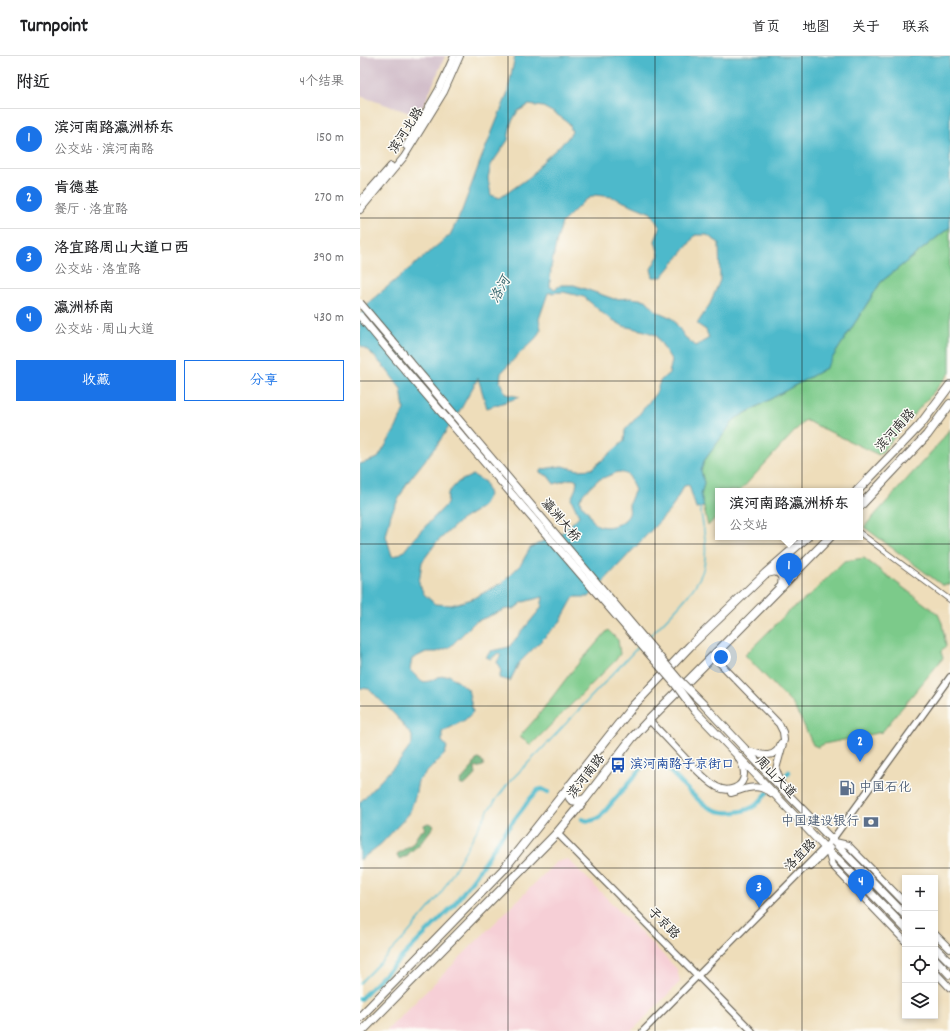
<!DOCTYPE html>
<html lang="zh">
<head>
<meta charset="utf-8">
<style>
	body { margin:0; font-family:Dekko,"LXGW WenKai TC",sans-serif; background:#f2f2f2; color:#202124 }
	.controls { position:absolute; right:12px; bottom:12px; display:grid; overflow:hidden; border-radius:0px; box-shadow:0 2px 6px #0003 }
	.controls button { width:36px; height:36px; display:grid; place-items:center; padding:0; border:0; border-bottom:1px solid #e0e0e0; background:#fff; color:#202124; font:20px sans-serif }
	.you { position:absolute; left:361px; top:601px; width:14px; height:14px; margin:-10px; border:3px solid #fff; border-radius:50%; background:#1a73e8; box-shadow:0 0 0 6px #1a73e833 }
	.badge { display:grid; place-items:center; width:26px; height:26px; border-radius:50%; background:#1a73e8; color:#fff; font-size:13px; font-weight:700 }
	.pin { position:absolute; translate:-50% -33px; filter:drop-shadow(0 1px 2px #0008) }
	.pin::after { content:''; position:absolute; top:21px; width:14px; height:12px; background:inherit; clip-path:polygon(0 0,100% 0,50% 100%) }
	.popup { position:absolute; left:355px; top:432px; width:148px; height:52px; box-sizing:border-box; display:grid; place-content:center; border-radius:0px; background:#fff; filter:drop-shadow(0 1px 3px #0005); font-size:13px; white-space:nowrap; color:#757577 }
	.popup b { font-size:15px; color:#202124 }
	.popup::after { content:''; position:absolute; left:50%; top:100%; margin-left:-8px; border:8px solid transparent; border-top-color:#fff }
	.list { margin:0; padding:0; list-style:none }
	h2 { display:flex; justify-content:space-between; align-items:center; height:52px; margin:0; padding:0 16px; font-size:17px }
	h2 small { font-size:13px; font-weight:400; color:#757577 }
	.list li { display:grid; grid-template-columns:26px 1fr auto; gap:12px; align-items:center; box-sizing:border-box; height:60px; padding:0 16px; border-top:1px solid #e0e0e0 }
	.list b { display:block; font-size:15px; white-space:nowrap }
	.list p { margin:0; font-size:13px; white-space:nowrap; color:#757577 }
	.list em { font-size:13px; font-style:normal; color:#757577 }
	.actions { display:flex; gap:8px; padding:12px 16px }
	.actions a { flex:1; padding:9px 0; border:1px solid #1a73e8; border-radius:0px; text-align:center; font-size:14px; color:#1a73e8 }
	.actions .main { background:#1a73e8; color:#fff }
	.icon { flex:none; width:22px; height:22px; fill:none; stroke:currentColor; stroke-width:2; stroke-linecap:round; stroke-linejoin:round }
	.map { position:relative; flex:none; width:590px; height:975px; overflow:hidden }
	header { display:flex; align-items:center; gap:24px; box-sizing:border-box; height:56px; padding:0 20px; background:#fff; border-bottom:1px solid #e0e0e0 }
	header strong { font-size:19px }
	nav { display:flex; gap:22px; margin-inline-start:auto; font-size:14px }
	main { display:flex }
	aside { flex:1; background:#fff }
	.map>svg:first-child { display:block }
</style>
</head>
<body>
<header>
<strong>Turnpoint</strong>
<nav><a>首页</a><a>地图</a><a>关于</a><a>联系</a></nav>
</header>
<main>
<aside>
<h2>附近<small>4个结果</small></h2>
<ul class="list">
<li><span class="badge">1</span><div><b>滨河南路瀛洲桥东</b><p>公交站 · 滨河南路</p></div><em>150 m</em></li>
<li><span class="badge">2</span><div><b>肯德基</b><p>餐厅 · 洛宜路</p></div><em>270 m</em></li>
<li><span class="badge">3</span><div><b>洛宜路周山大道口西</b><p>公交站 · 洛宜路</p></div><em>390 m</em></li>
<li><span class="badge">4</span><div><b>瀛洲桥南</b><p>公交站 · 周山大道</p></div><em>430 m</em></li>
</ul>
<div class="actions"><a class="main">收藏</a><a>分享</a></div>
</aside>
<div class="map">
<svg width="590" height="975" viewBox="0 0 590 975">
	<rect width="100%" height="100%" fill="#fdfcf7"/>
	<filter id="ink" filterUnits="userSpaceOnUse"><feTurbulence type="fractalNoise" baseFrequency=".025" numOctaves="2"/><feDisplacementMap in="SourceGraphic" scale="8" xChannelSelector="R" yChannelSelector="G"/><feConvolveMatrix kernelMatrix="1 2 1 2 8 2 1 2 1" color-interpolation-filters="sRGB"/></filter>
	<filter id="wash" filterUnits="userSpaceOnUse"><feTurbulence type="fractalNoise" baseFrequency=".012" numOctaves="4" result="noise"/><feDisplacementMap in="SourceGraphic" scale="16" xChannelSelector="R" yChannelSelector="G"/><feGaussianBlur stdDeviation="0.9" result="paint"/><feColorMatrix in="noise" values="0 0 0 0 0 0 0 0 0 0 0 0 0 0 0 0 0 1.4 0 .05"/><feComposite in="paint" operator="in"/></filter>
	<g filter="url(#wash)">
		<rect width="100%" height="100%" fill="#eeddba"/>
		<polygon fill="#f6cfd6" points="208,803 317,913 320,926 272,975 26,975 196,806"/>
		<polygon fill="#d1bdc9" points="0,0 85,0 59,60 0,40"/>
		<g fill="#7bca8a" stroke="#4c7353">
			<polygon points="590,171 590,317 519,399 445,364 380,435 358,435 358,459 348,470 341,439 344,427 341,415 344,405 375,363 466,312 521,226"/>
			<polygon points="590,372 590,529 582,529 504,471 582,384"/>
			<polygon points="504,502 578,558 582,567 586,590 581,596 583,602 522,676 464,688 458,691 453,689 442,665 433,649 385,599 427,557 449,540 484,505"/>
			<polygon points="248,574 258,584 260,598 255,605 171,689 161,682 160,680 177,661 212,615"/>
		</g>
		<g fill="#64ae76" stroke="#406549">
			<path d="M119 703C122 704 124 707 123 710L115 712 116 719C111 721 109 727 104 729H101L100 727 102 723 111 713 116 704Z"/>
			<polygon points="68,767 72,768 74,770 60,788 49,797 46,801 43,801 41,803 38,801 37,798 52,788 59,777 65,773 64,771 64,769"/>
		</g>
		<path fill="#4eb9cb" stroke="#356a74" fill-rule="evenodd" d="M155 0H590V171L521 226 466 312 375 363 344 405 341 415 344 427 341 439 344 451 336 452 329 429 324 430 311 453 229 541H214L200 566 159 607 150 625 139 622 141 615 137 606 141 599 138 597 131 603 126 601 131 595 149 591 181 552 183 541 163 546 154 553H146L115 566 90 591 77 596H66L52 603 50 614 62 626 70 625 78 621 89 619 108 633 113 656 105 664 82 676V685L87 691 85 698 58 725 55 741 49 758 21 788 0 804V746L4 742 41 703 52 688V680L36 660 9 633 0 632V408L18 402 36 372 44 353 41 333 26 313 10 296 0 289V260L9 246 90 179 101 157 121 103 147 39ZM169 49 183 51 196 58 209 67 212 76 206 84 183 105 171 120 140 142 131 139 128 122 131 109 148 84 151 67 158 55ZM235 139 252 141 291 157 300 172 295 185 299 199 291 213 293 221H302L329 188 335 179H347L359 187 360 224 350 248 337 268 346 274 349 282 336 290 325 281 312 262 296 255 286 244 271 242 254 243 214 229H201L195 233 190 231 191 211 197 184 202 167 224 145ZM203 236 224 241 246 260 263 270 285 275 296 279 312 305 309 317 300 325 296 337 277 361 265 374 264 385 232 413 219 414 202 410 183 413 179 416 188 420 194 428 210 423 217 424 216 432 211 443 219 460 203 476 181 486 170 492 161 508 142 527 112 543 91 549 75 548 64 538 59 527 62 506 76 487 101 464 122 451 129 439 125 426 113 419 98 426 88 437 87 448 55 481 44 495 38 499 32 500 26 480 31 458 47 427 77 389 102 351 118 322 127 352 160 341 146 338 140 326 141 317 157 300 176 282 181 273 179 263 188 237ZM258 416C273 418 269 423 275 434 273 438 270 444 269 449 269 452 270 455 269 458 265 469 242 476 234 466 228 459 230 455 221 449L220 443 224 437 238 424Z"/>
		<g fill="none" stroke-linecap="round" stroke-linejoin="round">
			<g stroke="#4eb9cb" stroke-width="1.5">
				<path d="M288 582C304 565 341 532 344 509 348 490 343 470 340 451"/>
				<polyline points="0,927 45,881 80,839 129,753 151,724 180,695 279,590"/>
			</g>
			<g stroke="#4eb9cb" stroke-width="4.5">
				<polyline points="422,723 429,716"/>
				<path d="M222 763C228 766 232 765 239 762L285 708C292 705 296 704 303 708 310 716 318 723 325 731 341 747 352 759 376 756 383 755 391 753 396 749 400 745 404 741 407 737"/>
				<polyline points="0,943 93,850 116,819 141,781 170,743 178,734 182,733 188,736"/>
			</g>
		</g>
	</g>
	<g filter="url(#ink)">
		<g fill="none" stroke-linecap="round" stroke-linejoin="round">
			<g stroke="#666053" stroke-width="6">
				<polyline id="minor" points="500,477 590,544"/>
			</g>
			<g stroke="#666053" stroke-width="8">
				<g id="tertiary">
					<polyline points="197,777 392,975"/>
					<polyline points="451,811 470,792"/>
					<polyline points="283,975 472,784 590,621"/>
				</g>
			</g>
			<g stroke="#666053" stroke-width="8">
				<g id="secondary">
					<polyline points="46,90 79,33 94,0"/>
					<polyline points="0,145 31,110"/>
					<polyline points="0,154 44,101 84,36 100,0"/>
					<polyline points="353,600 419,668 423,676 424,684 416,713 423,732"/>
					<path d="M289 664C301 676 313 689 325 702 334 711 345 724 357 731 368 737 384 732 384 718 384 712 382 708 379 703"/>
					<path d="M386 694C399 698 415 706 421 687"/>
					<path d="M371 737C380 735 390 729 401 732 405 733 409 736 413 738"/>
					<polyline points="475,786 488,789 545,847"/>
					<polyline points="468,795 472,809 545,885"/>
					<polyline points="575,878 590,893"/>
					<polyline points="575,916 590,932"/>
				</g>
			</g>
			<g stroke="#666053" stroke-width="9">
				<g id="primary">
					<polyline points="386,694 411,721 545,859"/>
					<polyline points="378,700 404,727 468,795 478,803 545,872"/>
					<polyline points="575,891 590,906"/>
					<polyline points="575,903 590,919"/>
				</g>
			</g>
			<g stroke="#666053" stroke-width="10">
				<g id="trunk">
					<polyline points="497,435 560,369 590,329"/>
					<polyline points="500,450 567,379 590,348"/>
					<path d="M407 517 415 515C423 518 423 522 422 530"/>
					<path d="M209 730C207 745 212 747 225 743"/>
					<polyline points="0,961 143,814 273,650 330,590 406,517 447,481"/>
					<polyline points="2,975 197,777 226,742 272,682 289,664 353,600 470,481"/>
				</g>
			</g>
			<use href="#minor" stroke="#fff" stroke-width="4.5"/>
			<use href="#tertiary" stroke="#fff" stroke-width="5.5"/>
			<use href="#secondary" stroke="#fff" stroke-width="6"/>
			<use href="#primary" stroke="#fff" stroke-width="7"/>
			<use href="#trunk" stroke="#fff" stroke-width="8"/>
			<g stroke="#666053" stroke-width="9" stroke-linecap="butt">
				<g id="primary-bridge">
					<polyline points="0,247 319,624 343,648 386,694"/>
					<polyline points="0,260 33,300 315,628 335,655 378,700"/>
				</g>
			</g>
			<use href="#primary-bridge" stroke="#fff" stroke-width="7"/>
		</g>
	</g>
	<path fill="none" stroke="#1c1c1c" stroke-width="1" stroke-opacity="0.55" d="M148 0V975M295 0V975M442 0V975M0 162H590M0 325H590M0 488H590M0 650H590M0 812H590"/>
	<defs>
		<g id="bus-bare" transform="scale(1.2)"><path d="M-5-6H5V4H4V6H2V4H-2V6H-4V4H-5ZM-3.5-4V0h7V-4ZM-3.5 1.2v1.5H-2V1.2ZM2 1.2v1.5H3.5V1.2Z" fill="#1a4fb4" stroke="#fdfcf7" stroke-width="2.5" paint-order="stroke"/></g>
		<g id="fuel-bare" transform="scale(1.2)"><path d="M-5.5-6h7V0h2V4h1.3V-2.5L3-4.5l.8-.8L6-3V5H2.5V1h-1V6h-7ZM-4.2-4.7v3.2H.2V-4.7Z" fill="#5c6f8a" stroke="#fdfcf7" stroke-width="2.5" paint-order="stroke"/></g>
		<g id="bank-bare" transform="scale(1.2)"><path d="M-6-4H6V4H-6ZM0-2.3a2.3 2.3 0 1 0 0 4.6a2.3 2.3 0 1 0 0-4.6Z" fill="#5c6f8a" stroke="#fdfcf7" stroke-width="2.5" paint-order="stroke"/></g>
	</defs>
	<g fill-rule="evenodd">
		<use href="#bus-bare" x="258" y="709"/>
		<use href="#fuel-bare" x="487" y="732"/>
		<use href="#bank-bare" x="511" y="766"/>
	</g>
	<g text-anchor="middle" dominant-baseline="central" stroke-width="3" stroke-linejoin="round" paint-order="stroke">
		<g font-size="13" fill="#1c1c1c" stroke="#fdfcf7">
			<text transform="translate(47 75) rotate(-57)">滨河北路</text>
			<text transform="translate(536 375) rotate(-48)">滨河南路</text>
			<text transform="translate(200 465) rotate(50)">瀛洲大桥</text>
			<text transform="translate(227 721) rotate(-52)">滨河南路</text>
			<text transform="translate(415 722) rotate(46)">周山大道</text>
			<text transform="translate(441 800) rotate(-45)">洛宜路</text>
			<text transform="translate(303 868) rotate(45)">子京路</text>
		</g>
		<g font-size="13" fill="#164399" stroke="#fdfcf7" text-anchor="start">
			<text x="270" y="709">滨河南路子京街口</text>
		</g>
		<g font-size="13" fill="#4e5e75" stroke="#fdfcf7" text-anchor="start">
			<text x="499" y="732">中国石化</text>
			<text x="499" y="766" text-anchor="end">中国建设银行</text>
		</g>
		<g font-size="14" font-style="italic" fill="#32636b" stroke="#fdfcf7">
			<text transform="translate(141 234) rotate(-62)">洛河</text>
		</g>
	</g>
</svg>
<div class="controls">
<button>+</button>
<button>−</button>
<button><svg class="icon" aria-label="locate" viewBox="0 0 24 24"><circle cx="12" cy="12" r="6"/><path d="M12 2v4M12 18v4M2 12h4M18 12h4"/></svg></button>
<button><svg class="icon" aria-label="layers" viewBox="0 0 24 24"><path d="M12 4l9 5-9 5-9-5zM3 14l9 5 9-5"/></svg></button>
</div>
<div class="you"></div>
<div class="pin badge" style="left:429px;top:530px">1</div>
<div class="popup"><b>滨河南路瀛洲桥东</b>公交站</div>
<div class="pin badge" style="left:500px;top:706px">2</div>
<div class="pin badge" style="left:399px;top:852px">3</div>
<div class="pin badge" style="left:501px;top:846px">4</div>
</div>
</main>
</body>
</html>
